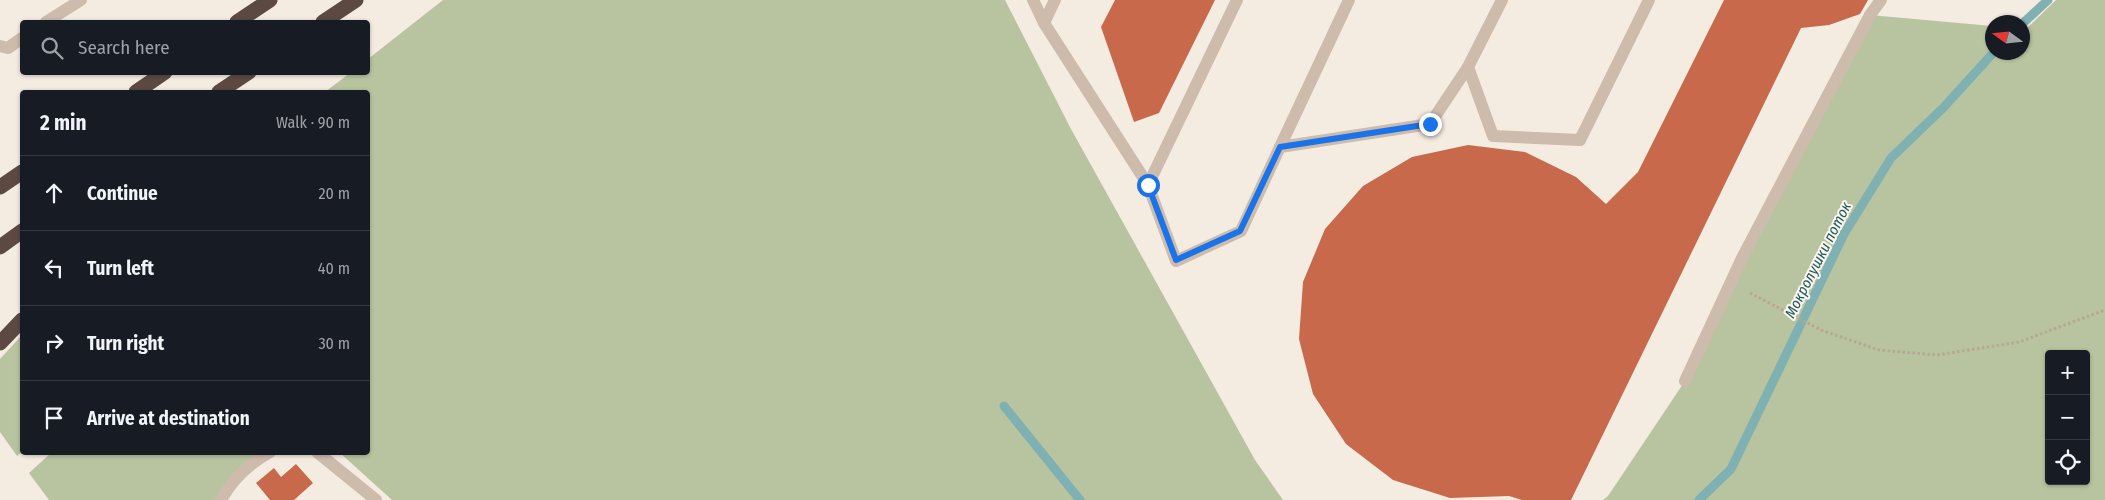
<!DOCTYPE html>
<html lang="en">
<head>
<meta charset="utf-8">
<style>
	body { margin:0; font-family:"Fira Sans Condensed",sans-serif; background:#242831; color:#f1f3f6 }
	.controls { position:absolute; right:15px; bottom:15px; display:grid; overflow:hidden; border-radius:5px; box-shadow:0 1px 4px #0004 }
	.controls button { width:45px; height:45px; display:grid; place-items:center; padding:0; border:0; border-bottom:1px solid #363941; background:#171b24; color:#f1f3f6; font:25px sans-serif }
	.compass { position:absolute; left:1985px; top:15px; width:45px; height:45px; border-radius:50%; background:#171b24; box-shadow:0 1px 4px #0004; rotate:285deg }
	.stop { position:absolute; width:15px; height:15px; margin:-11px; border:4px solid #1a73e8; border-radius:50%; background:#fff }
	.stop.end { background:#1a73e8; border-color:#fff; box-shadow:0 1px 5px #0008 }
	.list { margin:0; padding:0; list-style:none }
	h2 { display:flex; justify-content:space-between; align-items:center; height:65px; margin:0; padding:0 20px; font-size:21px }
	h2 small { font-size:16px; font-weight:400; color:#9ea1a6 }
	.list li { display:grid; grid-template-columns:32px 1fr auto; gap:15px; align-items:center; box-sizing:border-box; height:75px; padding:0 20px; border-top:1px solid #363941 }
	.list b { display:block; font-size:19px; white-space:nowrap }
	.list em { font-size:16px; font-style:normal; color:#9ea1a6 }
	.icon { flex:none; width:28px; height:28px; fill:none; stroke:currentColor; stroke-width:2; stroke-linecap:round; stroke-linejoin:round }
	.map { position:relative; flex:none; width:2105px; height:500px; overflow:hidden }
	.search { position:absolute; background:#171b24; box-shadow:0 1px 4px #0004; left:20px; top:20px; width:350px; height:55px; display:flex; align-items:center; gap:12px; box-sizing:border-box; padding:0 18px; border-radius:5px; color:#9ea1a6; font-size:19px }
	.panel { position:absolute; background:#171b24; box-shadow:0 1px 4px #0004; left:20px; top:90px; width:350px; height:365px; border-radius:5px }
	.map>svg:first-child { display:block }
</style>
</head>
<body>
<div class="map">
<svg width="2105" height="500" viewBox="0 0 2105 500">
	<rect width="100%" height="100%" fill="#f4ebe1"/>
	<g fill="#b8c4a0" fill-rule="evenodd">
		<polygon points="443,0 1005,0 1071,129 1255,460 1283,500 392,500 340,453 368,452 368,92 325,92 350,73 368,72 368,59"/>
		<path d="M2056 0H2105V500H1603L1608 496 1685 381 1870 15 1992 26V52H2022L2023 29H2026ZM2049 354H2086V481H2049Z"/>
		<polygon points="22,335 22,452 17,456 0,432 0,359"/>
		<polygon points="51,453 268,453 221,500 49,500 29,473"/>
	</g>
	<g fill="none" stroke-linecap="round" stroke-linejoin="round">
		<g stroke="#7fb0b2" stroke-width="9">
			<polyline points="2022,24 2048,0"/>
			<polyline points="1004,406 1080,500"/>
			<polyline points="1699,500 1731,469 1844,234 1891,158 1944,107 1994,52"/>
		</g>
	</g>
	<g fill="#c8694b">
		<polygon points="1115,0 1215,0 1159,113 1134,122 1101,27"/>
		<polygon points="1724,0 1868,0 1860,14 1829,25 1801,28 1571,500 1522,500 1509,496 1450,498 1393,480 1346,444 1313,394 1299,339 1303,282 1325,229 1363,186 1412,157 1468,145 1525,152 1576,177 1606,204 1638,172"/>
		<polygon points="296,464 313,483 294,500 270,500 256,483 274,468 281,477"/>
	</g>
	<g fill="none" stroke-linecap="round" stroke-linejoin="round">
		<polyline stroke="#b9a596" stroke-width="3" stroke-dasharray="2.5 2.5" stroke-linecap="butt" points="1750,293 1821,330 1879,350 1937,355 2019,342 2105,310"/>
		<g stroke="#cdbbac" stroke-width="12">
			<polyline points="1033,0 1044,23 1148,185 1176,261 1241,231 1280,147"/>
			<polyline points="1349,0 1280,147 1430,124 1468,67"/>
			<polyline points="1502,0 1468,67 1493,136 1580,140 1649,0"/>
			<polyline points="46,22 81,0"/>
			<polyline points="1044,23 1055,0"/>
			<polyline points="0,46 8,48 22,38"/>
			<polyline points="1148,185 1237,0"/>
			<polyline points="1685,381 1742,258 1870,15 1881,0"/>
		</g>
		<g stroke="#cdbbac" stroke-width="12">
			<polyline points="317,452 376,500"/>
			<path d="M221 500C232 480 250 463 270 452"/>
		</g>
		<g stroke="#5c4a42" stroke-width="15">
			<polyline points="237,22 270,0"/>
			<polyline points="323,22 356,0"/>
			<polyline points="136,92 165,72"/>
			<polyline points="219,92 249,72"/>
			<polyline points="0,187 22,172"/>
			<polyline points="0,247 22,231"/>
			<polyline points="0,343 22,320"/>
		</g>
	</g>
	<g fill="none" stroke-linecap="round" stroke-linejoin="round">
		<polyline stroke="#1a73e8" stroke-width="6" points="1148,185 1176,260 1240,231 1280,147 1430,124"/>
	</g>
	<g text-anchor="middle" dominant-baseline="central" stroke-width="4" stroke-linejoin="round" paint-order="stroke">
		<g font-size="15" font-style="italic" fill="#1f5a5e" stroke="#fbf5ee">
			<text transform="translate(1818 260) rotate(-63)">Мокролушки поток</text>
		</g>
	</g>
</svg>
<div class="controls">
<button>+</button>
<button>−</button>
<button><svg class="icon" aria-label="locate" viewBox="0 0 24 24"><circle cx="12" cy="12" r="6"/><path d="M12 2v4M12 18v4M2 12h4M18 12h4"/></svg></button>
</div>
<svg class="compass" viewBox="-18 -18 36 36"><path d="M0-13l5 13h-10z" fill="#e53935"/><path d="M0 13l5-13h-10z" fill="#9ea1a6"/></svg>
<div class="stop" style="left:1148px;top:185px"></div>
<div class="stop end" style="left:1430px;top:124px"></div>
<div class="search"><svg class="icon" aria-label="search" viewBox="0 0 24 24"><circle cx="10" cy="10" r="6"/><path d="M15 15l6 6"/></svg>Search here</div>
<section class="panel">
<h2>2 min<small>Walk · 90 m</small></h2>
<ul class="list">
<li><svg class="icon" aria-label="ahead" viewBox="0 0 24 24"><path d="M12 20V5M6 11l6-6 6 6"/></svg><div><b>Continue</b></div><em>20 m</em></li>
<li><svg class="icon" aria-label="left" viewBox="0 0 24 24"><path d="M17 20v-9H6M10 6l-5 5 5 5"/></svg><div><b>Turn left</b></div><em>40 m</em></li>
<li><svg class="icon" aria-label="right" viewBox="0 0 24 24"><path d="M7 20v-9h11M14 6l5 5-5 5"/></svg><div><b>Turn right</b></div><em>30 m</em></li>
<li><svg class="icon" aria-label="arrive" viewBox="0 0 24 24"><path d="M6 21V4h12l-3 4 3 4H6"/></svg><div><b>Arrive at destination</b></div></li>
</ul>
</section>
</div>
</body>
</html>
